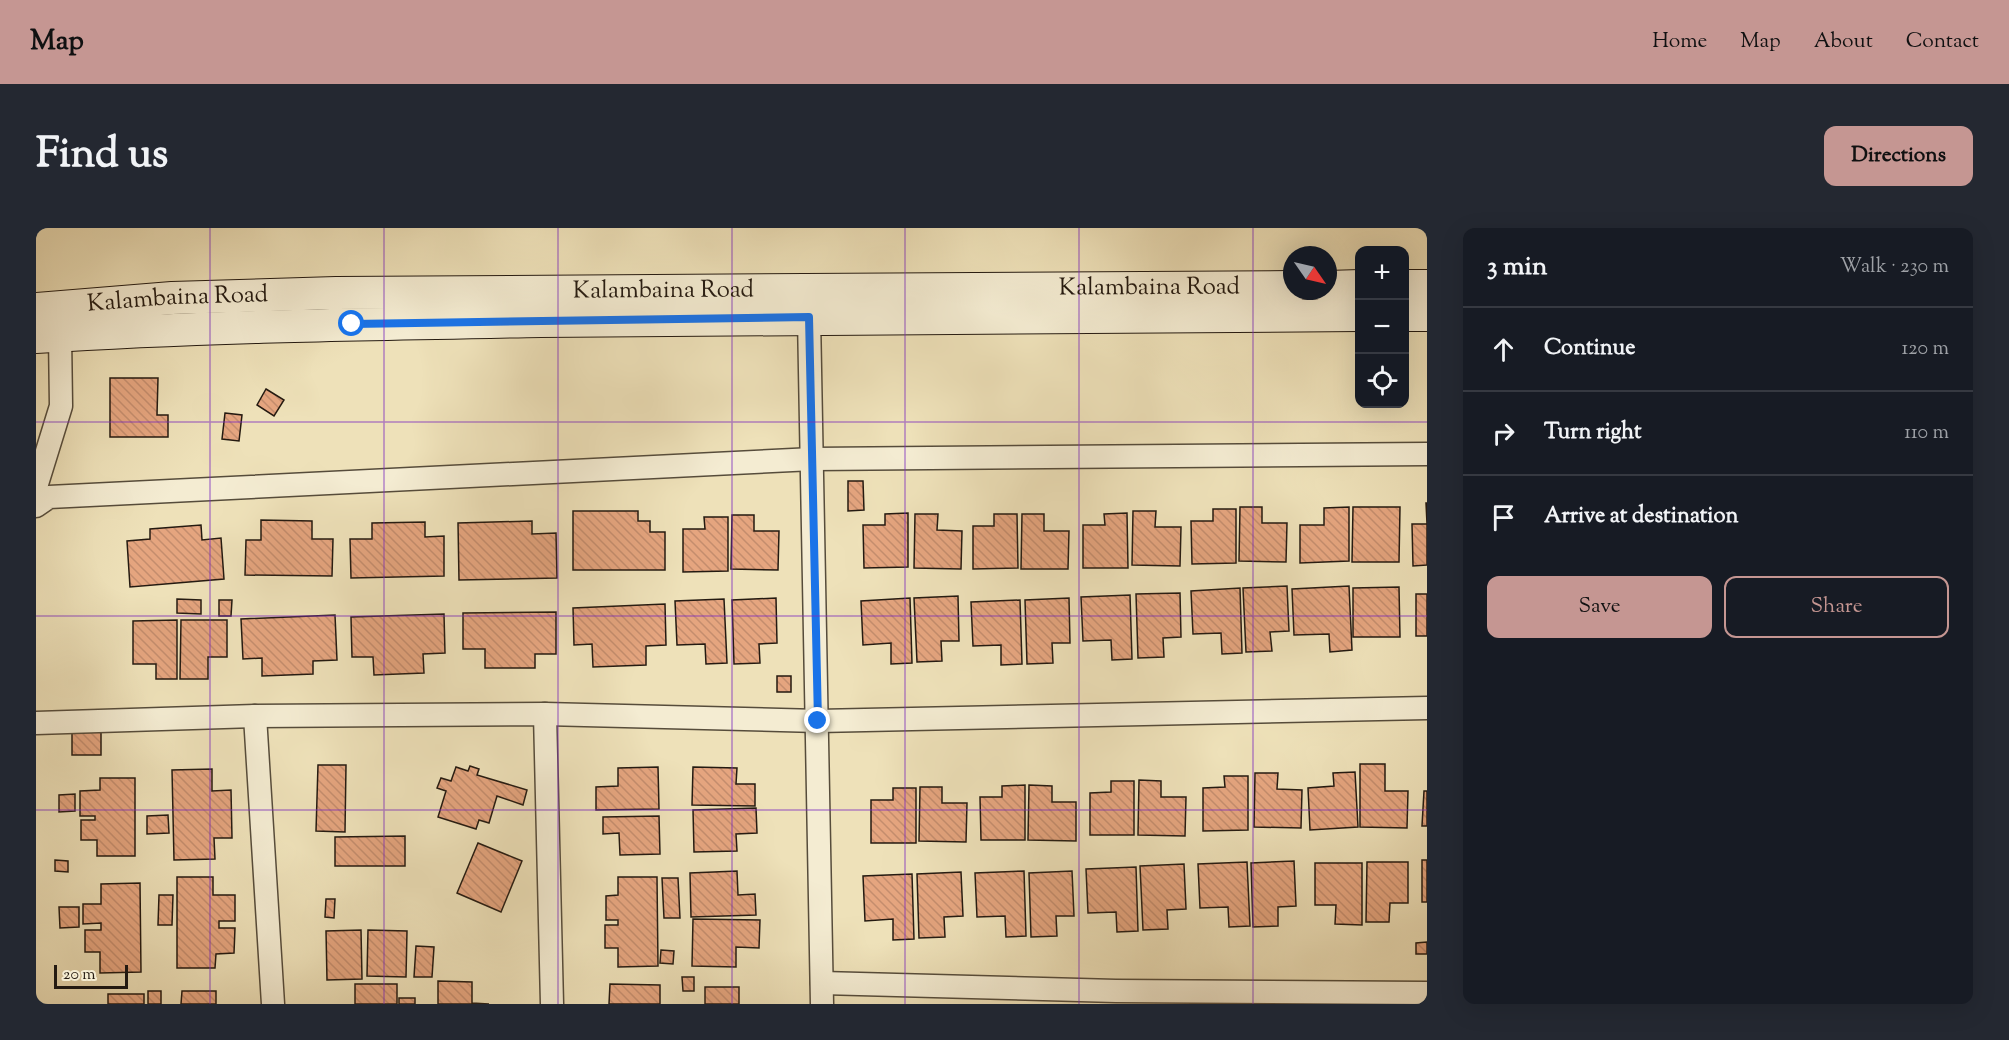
<!DOCTYPE html>
<html lang="en">
<head>
<meta charset="utf-8">
<style>
	body { margin:0; font-family:"Sorts Mill Goudy",serif; background:#242831; color:#f1f3f6 }
	.controls { position:absolute; right:18px; top:18px; display:grid; overflow:hidden; border-radius:12px; box-shadow:0 6px 24px #0002 }
	.controls button { width:54px; height:54px; display:grid; place-items:center; padding:0; border:0; border-bottom:2px solid #363941; background:#171b24; color:#f1f3f6; font:30px sans-serif }
	.compass { position:absolute; left:1247px; top:18px; width:54px; height:54px; border-radius:50%; background:#171b24; box-shadow:0 6px 24px #0002; rotate:124deg }
	.scale { position:absolute; left:18px; bottom:15px; width:74px; box-sizing:border-box; padding-left:6px; border:3px solid #241a11; border-top:0; font-size:16px; line-height:21px; white-space:nowrap; color:#241a11; -webkit-text-stroke:4px #f4ecd2; paint-order:stroke }
	.stop { position:absolute; width:18px; height:18px; margin:-14px; border:4px solid #1a73e8; border-radius:50%; background:#fff }
	.stop.end { background:#1a73e8; border-color:#fff; box-shadow:0 2px 6px #0008 }
	.list { margin:0; padding:0; list-style:none }
	h2 { display:flex; justify-content:space-between; align-items:center; height:78px; margin:0; padding:0 24px; font-size:26px }
	h2 small { font-size:20px; font-weight:400; color:#9ea1a6 }
	.list li { display:grid; grid-template-columns:39px 1fr auto; gap:18px; align-items:center; box-sizing:border-box; height:84px; padding:0 24px; border-top:2px solid #363941 }
	.list b { display:block; font-size:22px; white-space:nowrap }
	.list em { font-size:20px; font-style:normal; color:#9ea1a6 }
	.actions { display:flex; gap:12px; padding:18px 24px }
	.actions a { flex:1; padding:14px 0; border:2px solid #c59692; border-radius:12px; text-align:center; font-size:21px; color:#c59692 }
	.actions .main { background:#c59692; color:#111 }
	.icon { flex:none; width:33px; height:33px; fill:none; stroke:currentColor; stroke-width:2; stroke-linecap:round; stroke-linejoin:round }
	.map { position:relative; flex:none; width:1391px; height:776px; overflow:hidden; border-radius:12px }
	header { display:flex; align-items:center; gap:36px; box-sizing:border-box; height:84px; padding:0 30px; background:#c59692; color:#111 }
	header strong { font-size:28px }
	nav { display:flex; gap:33px; margin-inline-start:auto; font-size:21px }
	.intro { display:flex; align-items:center; justify-content:space-between; box-sizing:border-box; height:144px; padding:0 36px }
	h1 { margin:0; font-size:42px }
	.button { padding:15px 27px; border-radius:12px; background:#c59692; color:#111; font-size:21px; font-weight:700 }
	main { display:flex; gap:36px; padding:0 36px }
	aside { flex:1; background:#171b24; border-radius:12px; box-shadow:0 6px 24px #0002 }
	.map>svg:first-child { display:block }
</style>
</head>
<body>
<header>
<strong>Map</strong>
<nav><a>Home</a><a>Map</a><a>About</a><a>Contact</a></nav>
</header>
<div class="intro"><h1>Find us</h1><a class="button">Directions</a></div>
<main>
<div class="map">
<svg width="1391" height="776" viewBox="0 0 1391 776">
	<defs>
		<pattern id="building-back-hatch" width="6" height="6" patternUnits="userSpaceOnUse" patternTransform="scale(1.5)"><rect width="6" height="6" fill="#e5a57f"/><path d="M-1 5l2 2M0 0l6 6M5-1l2 2" fill="none" stroke="#c48d6d"/></pattern>
	</defs>
	<rect width="100%" height="100%" fill="#eee1b9"/>
	<filter id="stains"><feTurbulence type="fractalNoise" baseFrequency=".00333" numOctaves="4"/><feColorMatrix values="0 0 0 0 .2 0 0 0 0 .09 0 0 0 0 .02 0 0 0 .5 -.17"/></filter>
	<radialGradient id="worn" r=".72"><stop offset=".6" stop-color="#630" stop-opacity="0"/><stop offset="1" stop-color="#630" stop-opacity=".3"/></radialGradient>
	<g fill="url(#building-back-hatch)" stroke="#241a11" stroke-width="1.5">
		<polygon points="74,150 122,150 121,187 132,187 132,209 74,209"/>
		<polygon points="230,161 248,172 238,188 221,177"/>
		<polygon points="189,185 206,187 203,213 186,211"/>
		<polygon points="812,253 827,253 828,282 812,283"/>
		<polygon points="1390,275 1391,275 1391,337 1377,338 1376,296 1391,296"/>
		<polygon points="1204,279 1226,279 1226,295 1251,295 1250,334 1203,333"/>
		<polygon points="1313,279 1313,333 1264,335 1264,297 1288,297 1288,280"/>
		<polygon points="1317,279 1364,279 1363,334 1316,334"/>
		<polygon points="1177,281 1200,281 1200,335 1156,336 1155,293 1177,293"/>
		<polygon points="537,283 602,283 602,293 614,293 614,304 629,304 629,342 537,342"/>
		<polygon points="1097,283 1120,283 1119,299 1145,299 1144,338 1096,337"/>
		<polygon points="872,285 872,339 828,340 827,297 849,297 849,286"/>
		<polygon points="1091,285 1092,340 1047,340 1047,297 1069,297 1068,286"/>
		<polygon points="879,286 902,286 901,302 926,303 925,341 878,340"/>
		<polygon points="958,286 981,286 982,340 937,341 937,298 958,298"/>
		<polygon points="986,286 1008,286 1008,303 1033,303 1032,341 985,341"/>
		<polygon points="696,287 718,287 718,303 743,303 742,342 695,341"/>
		<polygon points="668,289 692,289 692,343 647,344 647,301 669,301"/>
		<polygon points="225,292 276,293 276,311 297,311 296,348 209,347 210,312 225,312"/>
		<polygon points="496,293 496,306 520,305 521,350 423,352 422,295"/>
		<polygon points="389,294 389,309 408,308 408,348 315,350 314,311 336,311 336,295"/>
		<polygon points="165,297 166,312 185,310 188,351 94,359 91,313 114,311 114,301"/>
		<polygon points="1251,358 1253,403 1234,404 1236,423 1210,424 1207,360"/>
		<polygon points="1313,358 1316,422 1294,424 1293,406 1258,407 1256,361"/>
		<polygon points="1363,359 1364,409 1317,409 1317,360"/>
		<polygon points="1204,360 1206,425 1186,426 1185,405 1157,406 1155,363"/>
		<polygon points="1144,365 1145,409 1127,410 1128,429 1102,430 1100,366"/>
		<rect x="1380" y="366" width="11" height="42"/>
		<polygon points="1094,367 1096,431 1076,432 1075,412 1047,413 1045,369"/>
		<polygon points="922,368 923,413 905,413 906,433 881,434 878,370"/>
		<polygon points="740,370 741,415 723,416 724,435 698,436 696,372"/>
		<polygon points="874,370 876,435 855,436 855,415 827,417 825,373"/>
		<polygon points="1033,370 1034,415 1016,415 1017,435 991,436 989,372"/>
		<polygon points="141,371 165,372 165,386 141,385"/>
		<polygon points="688,371 691,435 670,436 669,416 641,417 639,373"/>
		<polygon points="183,372 196,372 195,388 183,388"/>
		<polygon points="984,372 986,436 965,437 965,417 937,418 935,374"/>
		<polygon points="629,376 630,417 610,418 610,437 557,439 556,416 538,417 537,380"/>
		<polygon points="520,384 520,426 499,426 499,440 449,440 449,421 427,421 427,385"/>
		<polygon points="408,386 409,425 387,426 388,445 338,447 337,429 316,429 315,389"/>
		<polygon points="299,387 301,432 277,433 277,446 226,448 226,430 207,431 205,391"/>
		<polygon points="141,392 141,451 120,451 120,436 97,436 97,393"/>
		<polygon points="145,392 191,392 191,429 172,429 172,451 144,451"/>
		<rect x="741" y="448" width="14" height="16"/>
		<rect x="36" y="502" width="29" height="25"/>
		<polygon points="1324,536 1349,536 1349,563 1372,563 1371,600 1324,599"/>
		<polygon points="282,537 310,537 309,604 280,603"/>
		<polygon points="434,538 443,541 441,547 491,562 487,577 461,568 453,595 443,592 440,601 402,589 410,563 401,560 405,550 415,553 420,539 432,543"/>
		<polygon points="622,539 623,581 560,582 560,559 582,558 582,540"/>
		<polygon points="657,539 701,540 700,556 719,556 719,578 656,577"/>
		<polygon points="176,541 176,563 195,562 196,610 178,610 179,631 138,632 136,542"/>
		<polygon points="1319,544 1322,599 1274,602 1272,560 1298,558 1297,545"/>
		<polygon points="1219,545 1242,545 1241,561 1266,562 1265,600 1218,599"/>
		<polygon points="1188,548 1212,548 1212,602 1167,603 1167,560 1189,559"/>
		<polygon points="64,550 99,550 99,628 61,628 61,612 45,612 45,592 59,592 59,588 44,588 44,563 64,562"/>
		<polygon points="1103,552 1125,553 1125,569 1150,569 1149,608 1102,607"/>
		<polygon points="1075,553 1098,553 1098,607 1054,607 1054,565 1075,564"/>
		<polygon points="989,557 989,612 945,612 944,569 966,569 966,558"/>
		<polygon points="993,557 1016,558 1016,574 1040,574 1040,613 992,612"/>
		<polygon points="884,559 906,559 906,575 931,575 930,614 883,613"/>
		<polygon points="857,560 880,560 880,615 835,615 835,572 857,572"/>
		<polygon points="1388,563 1391,563 1391,598 1386,598"/>
		<polygon points="39,566 39,583 23,584 23,567"/>
		<polygon points="720,580 721,605 700,606 701,623 658,624 657,582"/>
		<polygon points="132,587 133,605 111,606 111,588"/>
		<polygon points="623,588 624,626 584,627 583,605 567,606 567,589"/>
		<polygon points="369,608 369,638 299,638 299,609"/>
		<polygon points="442,615 486,633 465,684 421,665"/>
		<polygon points="19,632 32,633 32,644 19,643"/>
		<rect x="1386" y="632" width="5" height="42"/>
		<polygon points="1258,633 1260,678 1242,679 1242,698 1217,699 1215,635"/>
		<polygon points="1211,634 1214,698 1193,699 1192,679 1164,680 1162,636"/>
		<polygon points="1331,634 1372,634 1372,675 1354,675 1353,694 1330,694"/>
		<polygon points="1279,635 1326,635 1326,697 1299,696 1300,677 1279,677"/>
		<polygon points="1148,636 1150,681 1131,682 1132,701 1107,702 1104,638"/>
		<polygon points="1100,639 1102,703 1081,704 1080,684 1052,685 1050,641"/>
		<polygon points="701,643 702,667 719,666 720,687 655,689 654,645"/>
		<polygon points="988,643 990,708 970,709 969,688 941,689 939,645"/>
		<polygon points="1036,643 1038,688 1020,688 1021,708 995,709 993,645"/>
		<polygon points="925,644 927,688 908,689 909,709 883,710 881,646"/>
		<polygon points="876,646 878,711 857,712 857,691 829,693 827,648"/>
		<polygon points="141,649 177,649 177,667 199,667 199,693 183,693 183,700 199,700 198,725 180,726 179,740 141,740"/>
		<polygon points="582,649 621,649 622,738 582,739 582,720 569,720 569,697 582,697 582,692 570,692 570,668 582,667"/>
		<polygon points="626,650 642,650 644,690 628,690"/>
		<polygon points="104,655 105,744 64,745 64,724 49,724 49,702 65,702 65,695 47,696 47,676 65,676 65,656"/>
		<polygon points="123,667 137,667 136,697 122,697"/>
		<polygon points="290,671 299,671 298,690 289,689"/>
		<polygon points="23,679 43,679 43,699 24,700"/>
		<polygon points="657,691 724,692 723,720 700,719 700,739 656,738"/>
		<polygon points="325,702 326,751 291,752 290,703"/>
		<polygon points="332,702 371,703 370,749 331,748"/>
		<polygon points="1391,714 1391,726 1380,726 1380,715"/>
		<polygon points="380,718 398,719 396,749 378,749"/>
		<polygon points="625,722 638,723 637,736 624,735"/>
		<polygon points="646,749 658,749 658,763 647,763"/>
		<polygon points="402,753 436,754 436,775 453,776 402,776"/>
		<rect x="319" y="756" width="42" height="20"/>
		<polygon points="574,756 624,757 624,776 573,776"/>
		<rect x="669" y="759" width="34" height="17"/>
		<rect x="112" y="763" width="13" height="13"/>
		<polygon points="146,763 180,763 180,776 145,776"/>
		<rect x="72" y="766" width="36" height="10"/>
		<rect x="363" y="770" width="16" height="6"/>
	</g>
	<g fill="none" stroke-linecap="round" stroke-linejoin="round">
		<g stroke="#564c3b" stroke-width="25">
			<g id="minor">
				<polyline points="773,89 786,776"/>
				<polyline points="0,259 25,178 24,107"/>
				<polyline points="0,278 13,269 777,231 1391,226"/>
				<polyline points="509,486 516,776"/>
				<polyline points="219,488 237,776"/>
				<polyline points="0,495 219,488 509,486 782,493 1391,480"/>
				<polyline points="786,755 1080,763 1391,765"/>
			</g>
		</g>
		<g stroke="#241a11" stroke-width="34">
			<g id="secondary">
				<polyline points="1368,58 1391,58"/>
				<polyline points="1292,59 1324,58"/>
				<path id="s1" d="M0 81 136 70 300 65 1256 59"/>
				<polyline points="1368,87 1391,87"/>
				<path d="M0 109C168 98 337 96 505 93 778 89 1051 88 1324 87"/>
			</g>
		</g>
		<use href="#minor" stroke="#f4ecd2" stroke-width="22"/>
		<use href="#secondary" stroke="#f4ecd2" stroke-width="32"/>
	</g>
	<g fill="none" stroke-linecap="round" stroke-linejoin="round">
		<polyline stroke="#1a73e8" stroke-width="8" points="316,96 773,89 782,493"/>
	</g>
	<path fill="none" stroke="#7b2cbf" stroke-width="1.5" stroke-opacity="0.55" d="M174 0V776M348 0V776M522 0V776M696 0V776M869 0V776M1043 0V776M1217 0V776M0 194H1391M0 388H1391M0 582H1391"/>
	<g text-anchor="middle" dominant-baseline="central" stroke-width="4.5" stroke-linejoin="round" paint-order="stroke">
		<g font-size="24" fill="#241a11" stroke="#f4ecd2">
			<text stroke="none"><textPath href="#s1" startOffset="1114">Kalambaina Road</textPath></text>
			<text stroke="none"><textPath href="#s1" startOffset="628">Kalambaina Road</textPath></text>
			<text stroke="none"><textPath href="#s1" startOffset="142">Kalambaina Road</textPath></text>
		</g>
	</g>
	<rect width="100%" height="100%" filter="url(#stains)"/>
	<rect width="100%" height="100%" fill="url(#worn)"/>
</svg>
<div class="controls">
<button>+</button>
<button>−</button>
<button><svg class="icon" aria-label="locate" viewBox="0 0 24 24"><circle cx="12" cy="12" r="6"/><path d="M12 2v4M12 18v4M2 12h4M18 12h4"/></svg></button>
</div>
<svg class="compass" viewBox="-18 -18 36 36"><path d="M0-13l5 13h-10z" fill="#e53935"/><path d="M0 13l5-13h-10z" fill="#9ea1a6"/></svg>
<div class="scale">20 m</div>
<div class="stop" style="left:316px;top:96px"></div>
<div class="stop end" style="left:782px;top:493px"></div>
</div>
<aside>
<h2>3 min<small>Walk · 230 m</small></h2>
<ul class="list">
<li><svg class="icon" aria-label="ahead" viewBox="0 0 24 24"><path d="M12 20V5M6 11l6-6 6 6"/></svg><div><b>Continue</b></div><em>120 m</em></li>
<li><svg class="icon" aria-label="right" viewBox="0 0 24 24"><path d="M7 20v-9h11M14 6l5 5-5 5"/></svg><div><b>Turn right</b></div><em>110 m</em></li>
<li><svg class="icon" aria-label="arrive" viewBox="0 0 24 24"><path d="M6 21V4h12l-3 4 3 4H6"/></svg><div><b>Arrive at destination</b></div></li>
</ul>
<div class="actions"><a class="main">Save</a><a>Share</a></div>
</aside>
</main>
</body>
</html>
